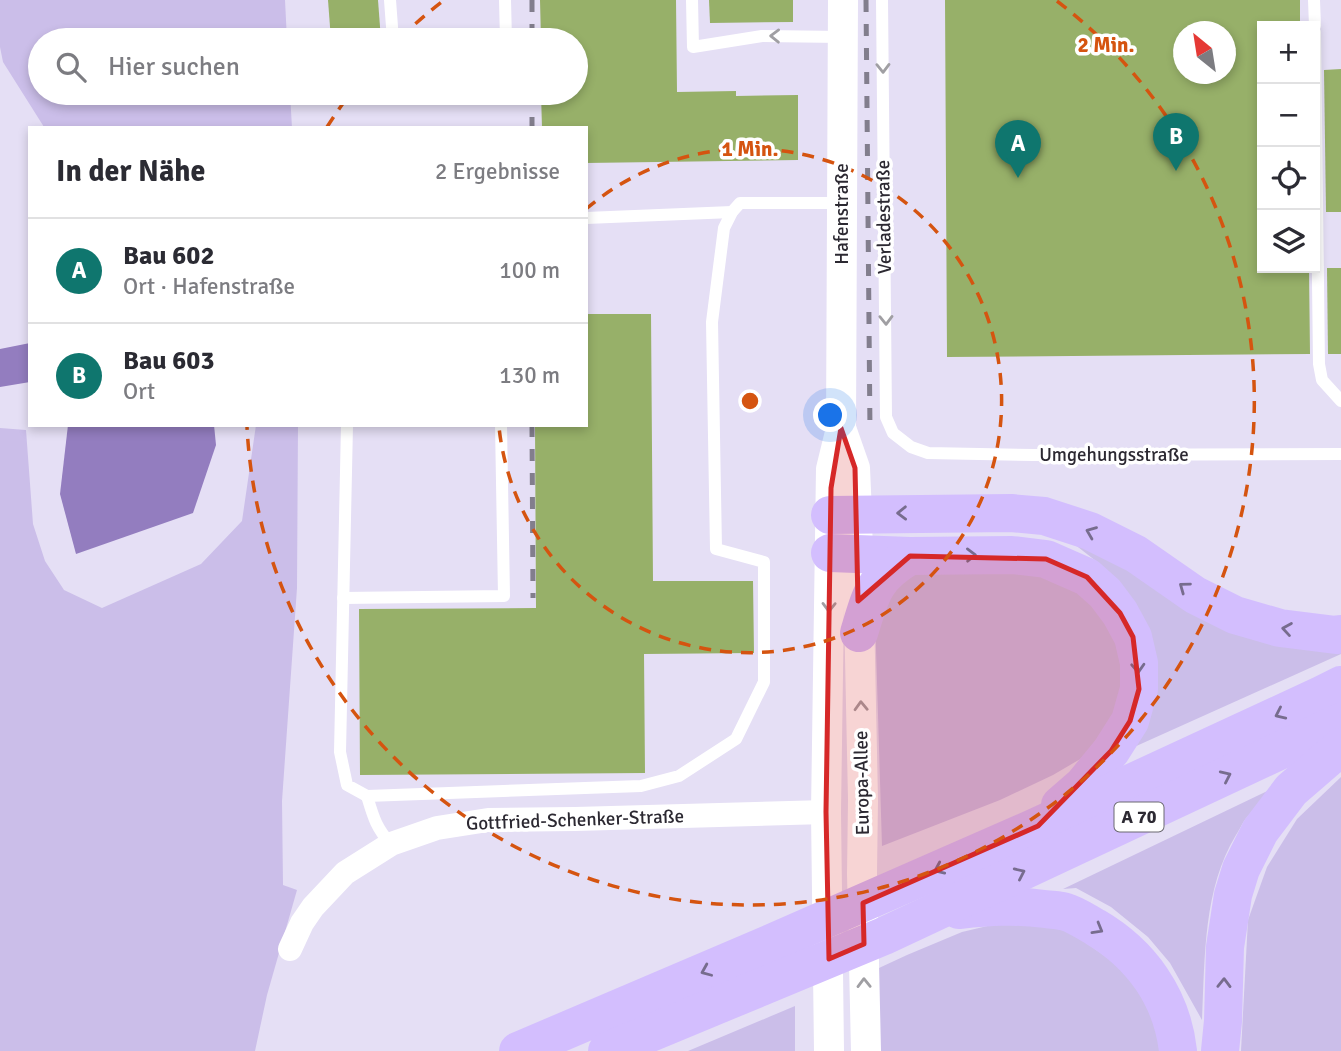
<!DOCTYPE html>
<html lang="de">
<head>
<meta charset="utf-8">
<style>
	body { margin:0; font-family:Signika,sans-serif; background:#f7f7f7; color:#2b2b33 }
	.controls { position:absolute; right:21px; top:21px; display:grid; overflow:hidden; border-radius:0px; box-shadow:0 4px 10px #0003 }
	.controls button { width:63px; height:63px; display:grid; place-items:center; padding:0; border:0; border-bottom:2px solid #e1e1e2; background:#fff; color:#2b2b33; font:35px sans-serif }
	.compass { position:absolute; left:1173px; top:21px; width:63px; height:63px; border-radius:50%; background:#fff; box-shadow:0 4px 10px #0003; rotate:330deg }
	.you { position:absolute; left:831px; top:416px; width:24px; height:24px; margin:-18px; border:5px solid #fff; border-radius:50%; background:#1a73e8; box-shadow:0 0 0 10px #1a73e833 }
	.badge { display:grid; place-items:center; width:46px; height:46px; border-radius:50%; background:#0f766e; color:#fff; font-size:23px; font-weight:700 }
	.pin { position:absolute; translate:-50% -58px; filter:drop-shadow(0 2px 4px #0008) }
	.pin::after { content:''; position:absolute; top:37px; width:24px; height:21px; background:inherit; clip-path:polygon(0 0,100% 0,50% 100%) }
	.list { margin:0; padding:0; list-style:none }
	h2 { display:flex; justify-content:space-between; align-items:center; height:91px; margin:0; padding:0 28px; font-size:30px }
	h2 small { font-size:23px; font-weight:400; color:#7c7c81 }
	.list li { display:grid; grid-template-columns:46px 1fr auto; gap:21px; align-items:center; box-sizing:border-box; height:105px; padding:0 28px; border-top:2px solid #e1e1e2 }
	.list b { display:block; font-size:26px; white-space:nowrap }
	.list p { margin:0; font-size:23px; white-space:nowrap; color:#7c7c81 }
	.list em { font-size:23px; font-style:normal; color:#7c7c81 }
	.icon { flex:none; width:38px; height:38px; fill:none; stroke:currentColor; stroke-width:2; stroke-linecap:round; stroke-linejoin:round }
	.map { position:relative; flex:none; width:1341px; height:1051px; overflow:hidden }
	.search { position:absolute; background:#fff; box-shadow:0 4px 10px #0003; left:28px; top:28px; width:560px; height:77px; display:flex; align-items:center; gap:18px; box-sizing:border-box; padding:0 24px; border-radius:38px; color:#7c7c81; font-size:26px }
	.panel { position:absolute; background:#fff; box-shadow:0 4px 10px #0003; left:28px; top:126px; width:560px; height:301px; border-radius:0px }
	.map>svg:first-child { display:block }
</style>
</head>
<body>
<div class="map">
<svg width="1341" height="1051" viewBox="0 0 1341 1051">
	<rect width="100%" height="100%" fill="#e5dff5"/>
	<g fill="#cbbee9">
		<polygon points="0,0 285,0 287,40 40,40 40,93 290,93 292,128 44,127 3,62 0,47"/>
		<polygon points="256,425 298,425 297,588 282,801 283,885 297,890 267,995 255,1051 0,1051 0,428 26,430 33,524 45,561 64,590 102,608 201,564 242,521"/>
		<polygon points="1069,540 1341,651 1341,654 1123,752 1145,714 1101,565"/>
		<polygon points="923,563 1075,580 1121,642 1120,709 1082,758 1053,775 1000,800 882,846 875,616 880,595"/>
		<polygon points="1341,777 1341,1051 1241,1051 1248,920 1267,867 1297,819"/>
		<path d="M1284 783C1272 794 1258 804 1248 816 1243 821 1240 829 1236 835 1203 889 1205 958 1202 1020L1170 963 1148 937 1111 907 1076 888 1063 889Z"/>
		<polygon points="1000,923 1065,928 1139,980 1163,1051 879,1051 879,968 907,955 962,932"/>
		<polygon points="795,1006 795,1051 688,1051"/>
	</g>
	<g fill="#937dbf">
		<polygon points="30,343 30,382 0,387 0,349"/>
		<polygon points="68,425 214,425 216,445 193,513 76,554 60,494"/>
	</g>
	<g fill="#97b069" fill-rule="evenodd">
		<polygon points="328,0 378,0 381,40 331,40"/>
		<polygon points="540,0 676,0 677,92 736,91 736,96 798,95 798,160 586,163 586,128 542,128 541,93 576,93 576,40 541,40"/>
		<polygon points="709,0 793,0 793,22 710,23"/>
		<path d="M945 0H1300V26H1262V268H1309L1310 354 947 357ZM1184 32H1226V74H1184Z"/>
		<polygon points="1341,69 1341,212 1326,212 1324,70"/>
		<polygon points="1327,268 1341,268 1341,354 1328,354"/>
		<polygon points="586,314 651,314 653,581 753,581 754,653 644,654 645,773 360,775 359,609 536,608 535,425 586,425"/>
	</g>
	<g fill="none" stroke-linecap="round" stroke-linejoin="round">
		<g stroke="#fff" stroke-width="12">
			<polyline points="390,0 393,40"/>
			<polyline points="505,0 506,40"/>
			<polyline points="692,0 693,47 762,36 843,37"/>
			<polyline points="882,0 886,417 893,433 911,447 928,453 1034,455 1341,454"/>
			<polyline points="1314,0 1315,26"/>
			<polyline points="1315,32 1319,364 1322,380 1341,401"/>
			<polyline points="586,218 732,212"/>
			<polyline points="347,425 340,752 347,785 367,796 641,786 679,776 736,739 764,682 764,562 716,549 712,322 724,228 732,212 740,203 842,203"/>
			<polyline points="343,598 504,596 501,425"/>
			<path d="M367 796C373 816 376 828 391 844"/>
		</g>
		<polyline stroke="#fff" stroke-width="24" points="290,949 302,923 313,907 345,873 391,844 437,828 488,820 575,819 826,812"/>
		<g stroke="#fff" stroke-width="30">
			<polyline points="841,428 855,468 857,514 863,800 862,874 866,1051"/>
			<polyline points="829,1051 826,812 831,469 841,428 843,0"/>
		</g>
		<g stroke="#d3befe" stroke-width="38">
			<polyline points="830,515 1011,513 1044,516 1090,531 1136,554 1195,595 1235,615 1280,628 1336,635 1341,634"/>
			<polyline points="830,553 910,556 1012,555 1046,559 1087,577 1105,593 1120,613 1133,637 1139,663 1139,689 1130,721 1111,751 1083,785 1060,805"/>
			<path d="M859 633C871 594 873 578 910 556"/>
			<path d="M959 910C989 907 1014 905 1045 909 1052 910 1059 910 1066 912 1076 915 1086 922 1095 927 1141 954 1172 997 1178 1051"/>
			<polyline points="518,1051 769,944 1038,826 1321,695 1341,685"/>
			<polyline points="607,1051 884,936 1341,722"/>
			<polyline points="1220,1051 1223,1021 1225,947 1233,895 1241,869 1260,831 1291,790 1341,747"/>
		</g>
		<g stroke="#827e8d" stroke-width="5" stroke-dasharray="12 12" stroke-linecap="butt">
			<polyline points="532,0 532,40"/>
			<polyline points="866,0 870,432"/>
			<polyline points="532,93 532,128"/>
			<polyline points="532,425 533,598"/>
		</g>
	</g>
	<defs><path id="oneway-chevron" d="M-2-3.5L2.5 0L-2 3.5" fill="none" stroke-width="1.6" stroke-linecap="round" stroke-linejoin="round" transform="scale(1.75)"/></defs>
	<g stroke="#a09fa3">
		<use href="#oneway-chevron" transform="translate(775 36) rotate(-179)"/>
		<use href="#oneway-chevron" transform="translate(883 68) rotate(89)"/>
		<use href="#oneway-chevron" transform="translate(886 320) rotate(89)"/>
		<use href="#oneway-chevron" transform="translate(829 607) rotate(91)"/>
		<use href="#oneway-chevron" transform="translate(861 706) rotate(-92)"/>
		<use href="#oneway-chevron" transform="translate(864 983) rotate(-91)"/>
	</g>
	<g stroke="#776c8e">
		<use href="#oneway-chevron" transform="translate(902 513) rotate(179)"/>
		<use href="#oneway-chevron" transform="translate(1091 532) rotate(-158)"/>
		<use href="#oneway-chevron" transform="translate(971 555) rotate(-1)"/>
		<use href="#oneway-chevron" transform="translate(1184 587) rotate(-144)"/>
		<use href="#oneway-chevron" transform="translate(1287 629) rotate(-171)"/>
		<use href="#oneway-chevron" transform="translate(1138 668) rotate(87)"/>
		<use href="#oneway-chevron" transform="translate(1280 714) rotate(155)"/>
		<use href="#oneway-chevron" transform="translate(1226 776) rotate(-25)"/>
		<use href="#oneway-chevron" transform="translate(939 869) rotate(156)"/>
		<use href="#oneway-chevron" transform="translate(1020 873) rotate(-25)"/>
		<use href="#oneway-chevron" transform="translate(1098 929) rotate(30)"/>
		<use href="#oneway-chevron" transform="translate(706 971) rotate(157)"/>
		<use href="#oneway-chevron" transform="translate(1224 983) rotate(-89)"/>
	</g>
	<path fill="#d62828" fill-opacity="0.2" stroke="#d62828" stroke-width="5" stroke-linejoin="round" d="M841 428 855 468 858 601 910 556 1046 559 1087 577 1120 613 1133 637 1139 689 1130 721 1111 751 1038 826 863 903 864 944 829 959 826 812 831 488Z"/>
	<g fill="none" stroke="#d55410" stroke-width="3.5" stroke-dasharray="12 9">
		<path d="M586 209A252 252 0 1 1 499 427"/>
		<path d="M327 127A504 504 0 0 1 350 94M400 38A504 504 0 0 1 443 1M1057 1A504 504 0 1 1 247 427"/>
	</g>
	<g text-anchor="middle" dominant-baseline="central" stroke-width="7" stroke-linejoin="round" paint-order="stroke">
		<rect fill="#fff" stroke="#6b6970" stroke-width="2" x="1114.5" y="802.5" width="49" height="29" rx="5"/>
		<g font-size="18" font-weight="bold" fill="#2c2932">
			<text x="1139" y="817">A 70</text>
		</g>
		<g font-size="19" fill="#2c2932" stroke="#fff">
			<text transform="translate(842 214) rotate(-90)">Hafenstraße</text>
			<text transform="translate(884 217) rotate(-91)">Verladestraße</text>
			<text x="1114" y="455">Umgehungsstraße</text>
			<text transform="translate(862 783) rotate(-91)">Europa-Allee</text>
			<text transform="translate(575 820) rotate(-2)">Gottfried-Schenker-Straße</text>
		</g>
	</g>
	<circle cx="750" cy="401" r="10" fill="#d55410" stroke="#fff" stroke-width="3.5"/>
	<g font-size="21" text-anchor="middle" font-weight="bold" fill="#d55410" stroke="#fff" stroke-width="7" stroke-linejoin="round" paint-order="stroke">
		<text x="1106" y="52">2 Min.</text>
		<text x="750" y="156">1 Min.</text>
	</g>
</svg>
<div class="controls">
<button>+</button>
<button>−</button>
<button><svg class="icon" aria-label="locate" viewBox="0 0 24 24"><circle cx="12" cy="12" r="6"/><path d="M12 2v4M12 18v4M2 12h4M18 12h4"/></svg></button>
<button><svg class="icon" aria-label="layers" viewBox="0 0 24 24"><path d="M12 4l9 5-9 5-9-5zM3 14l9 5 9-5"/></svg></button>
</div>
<svg class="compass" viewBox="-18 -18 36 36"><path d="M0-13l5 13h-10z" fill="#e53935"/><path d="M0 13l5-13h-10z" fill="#7c7c81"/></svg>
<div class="you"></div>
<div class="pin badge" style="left:1018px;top:178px">A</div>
<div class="pin badge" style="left:1176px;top:171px">B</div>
<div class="search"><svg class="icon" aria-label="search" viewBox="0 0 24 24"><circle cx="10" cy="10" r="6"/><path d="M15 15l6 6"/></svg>Hier suchen</div>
<section class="panel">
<h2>In der Nähe<small>2 Ergebnisse</small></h2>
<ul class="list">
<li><span class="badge">A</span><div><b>Bau 602</b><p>Ort · Hafenstraße</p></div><em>100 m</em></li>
<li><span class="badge">B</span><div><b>Bau 603</b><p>Ort</p></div><em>130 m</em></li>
</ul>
</section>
</div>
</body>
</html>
